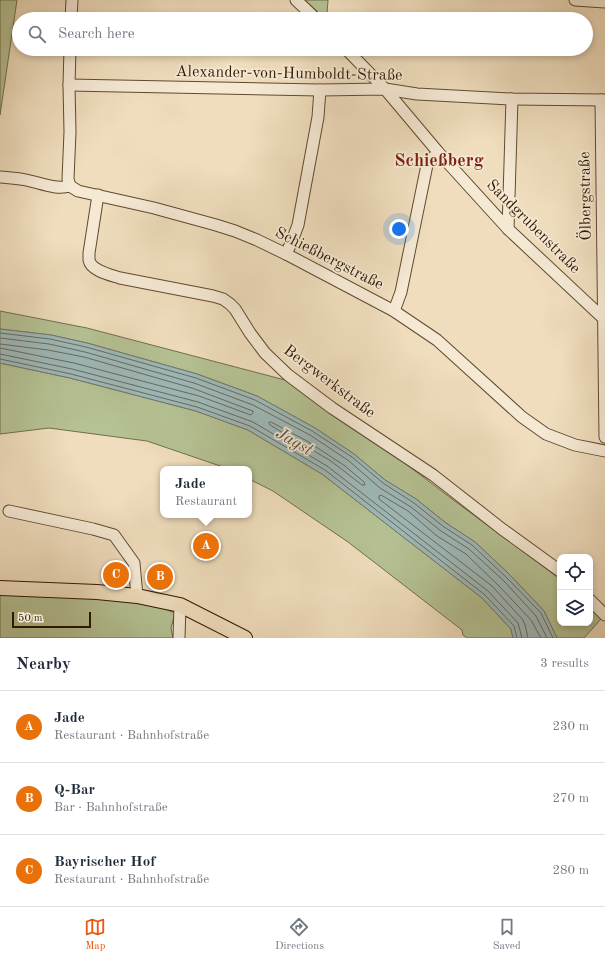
<!DOCTYPE html>
<html lang="en">
<head>
<meta charset="utf-8">
<style>
	body { margin:0; font-family:"Old Standard TT",serif; background:#f2f2f3; color:#1f2937 }
	.controls { position:absolute; right:12px; bottom:12px; display:grid; overflow:hidden; border-radius:8px; box-shadow:0 2px 6px #0003 }
	.controls button { width:36px; height:36px; display:grid; place-items:center; padding:0; border:0; border-bottom:1px solid #e0e1e3; background:#fff; color:#1f2937; font:20px sans-serif }
	.scale { position:absolute; left:12px; bottom:10px; width:79px; box-sizing:border-box; padding-left:4px; border:2px solid #301900; border-top:0; font-size:11px; line-height:14px; white-space:nowrap; color:#301900; -webkit-text-stroke:3px #f5e9d4; paint-order:stroke }
	.you { position:absolute; left:399px; top:229px; width:14px; height:14px; margin:-10px; border:3px solid #fff; border-radius:50%; background:#1a73e8; box-shadow:0 0 0 6px #1a73e833 }
	.badge { display:grid; place-items:center; width:26px; height:26px; border-radius:50%; background:#ea580c; color:#fff; font-size:13px; font-weight:700 }
	.pin { position:absolute; translate:-50% -50%; border:2px solid #fff; box-shadow:0 1px 4px #0006 }
	.popup { position:absolute; left:160px; top:466px; width:92px; height:52px; box-sizing:border-box; display:grid; place-content:center; border-radius:8px; background:#fff; filter:drop-shadow(0 1px 3px #0005); font-size:13px; white-space:nowrap; color:#747a83 }
	.popup b { font-size:15px; color:#1f2937 }
	.popup::after { content:''; position:absolute; left:50%; top:100%; margin-left:-8px; border:8px solid transparent; border-top-color:#fff }
	.list { margin:0; padding:0; list-style:none }
	h2 { display:flex; justify-content:space-between; align-items:center; height:52px; margin:0; padding:0 16px; font-size:17px }
	h2 small { font-size:13px; font-weight:400; color:#747a83 }
	.list li { display:grid; grid-template-columns:26px 1fr auto; gap:12px; align-items:center; box-sizing:border-box; height:72px; padding:0 16px; border-top:1px solid #e0e1e3 }
	.list b { display:block; font-size:15px; white-space:nowrap }
	.list p { margin:0; font-size:13px; white-space:nowrap; color:#747a83 }
	.list em { font-size:13px; font-style:normal; color:#747a83 }
	.icon { flex:none; width:22px; height:22px; fill:none; stroke:currentColor; stroke-width:2; stroke-linecap:round; stroke-linejoin:round }
	.map { position:relative; flex:none; width:605px; height:638px; overflow:hidden }
	.search { position:absolute; background:#fff; box-shadow:0 2px 6px #0003; left:12px; right:12px; top:12px; height:44px; display:flex; align-items:center; gap:10px; box-sizing:border-box; padding:0 14px; border-radius:22px; color:#747a83; font-size:15px }
	.sheet { height:268px; background:#fff }
	nav { display:flex; justify-content:space-around; align-items:center; box-sizing:border-box; height:56px; border-top:1px solid #e0e1e3; background:#fff; font-size:11px; color:#747a83 }
	nav a { display:grid; justify-items:center; gap:2px }
	nav .on { color:#ea580c }
	.map>svg:first-child { display:block }
</style>
</head>
<body>
<div class="map">
<svg width="605" height="638" viewBox="0 0 605 638">
	<rect width="100%" height="100%" fill="#efddbd"/>
	<filter id="stains"><feTurbulence type="fractalNoise" baseFrequency=".005" numOctaves="4"/><feColorMatrix values="0 0 0 0 .2 0 0 0 0 .09 0 0 0 0 .02 0 0 0 .5 -.17"/></filter>
	<radialGradient id="worn" r=".72"><stop offset=".6" stop-color="#630" stop-opacity="0"/><stop offset="1" stop-color="#630" stop-opacity=".3"/></radialGradient>
	<g fill="#b5c294" stroke="#726e4a">
		<polygon points="0,0 17,0 0,115"/>
		<polygon points="305,0 328,0 327,14 322,16"/>
		<polygon points="0,311 87,328 285,380 319,402 385,448 456,502 560,579 560,623 590,623 590,607 601,619 584,638 557,638 544,611 510,575 475,542 446,523 416,499 385,480 354,454 315,428 257,396 197,374 87,343 51,335 0,329"/>
		<polygon points="0,363 70,378 196,411 248,430 322,474 482,598 511,629 513,638 467,638 463,635 462,630 348,542 273,491 249,479 249,469 229,469 147,441 49,428 0,434"/>
		<polygon points="0,594 117,598 148,602 175,613 171,628 173,638 0,638"/>
	</g>
	<polygon fill="#9ebabb" stroke="#727a70" points="0,329 51,335 87,343 197,374 257,396 315,428 354,454 385,480 416,499 446,523 475,542 510,575 544,611 557,638 513,638 511,629 482,598 322,474 248,430 196,411 70,378 0,363"/>
	<g fill="none" stroke-linecap="round" stroke-linejoin="round">
		<g stroke="#676a5e" stroke-width="1">
			<polyline points="0,333 50,339 86,347 196,378 255,400 312,431 352,457 383,483 414,503 444,527 472,545 507,578 541,613 553,638"/>
			<polyline points="0,338 49,344 85,352 194,383 253,405 310,435 349,461 380,488 411,507 441,531 469,549 504,581 536,616 547,638"/>
			<polyline points="0,344 48,350 84,357 192,388 250,410 253,411 253,413 251,415 199,396 74,363 0,348"/>
			<polyline points="0,354 72,369 198,402 253,422 327,466 488,591 518,623 522,638"/>
			<polyline points="0,359 71,374 197,407 250,426 325,470 485,595 514,626 517,638"/>
			<polygon points="271,422 307,441 345,466 364,482 365,485 362,485 331,461 270,425 269,423"/>
			<polyline points="528,638 525,625 523,620 492,586 379,499 379,496 381,495 408,511 437,536 466,554 499,586 531,620 541,638"/>
		</g>
		<g stroke="#604a2f" stroke-width="13">
			<g id="minor">
				<polyline points="296,0 316,19"/>
				<polyline points="575,0 605,2"/>
				<polyline points="71,19 72,0"/>
				<polyline points="346,49 385,89 438,152 508,229 603,318"/>
				<polyline points="69,85 320,90 385,89 417,94 512,99 605,100"/>
				<polyline points="601,100 605,437"/>
				<path d="M0 177C9 178 17 178 26 180 41 183 55 190 70 186L78 191 154 208 216 225 235 231 257 240 286 254 394 311 437 340 522 417 546 434 575 445 605 451"/>
				<polyline points="70,186 68,179 70,132 69,85 70,49"/>
				<path d="M98 195 89 253C89 254 89 260 89 260 91 271 111 275 120 278L213 296 223 299 230 304 235 309 250 333 265 353 288 375 332 408 433 475 502 529 560 571"/>
				<polyline points="508,229 512,99"/>
				<polyline points="286,254 292,241 298,225 318,117 320,90"/>
				<polyline points="394,311 401,292 427,165 438,152"/>
				<polyline points="9,511 93,529 114,535 134,563 137,596"/>
				<polyline points="590,600 605,615"/>
				<polyline points="179,638 180,605"/>
			</g>
		</g>
		<g stroke="#301900" stroke-width="16">
			<polyline id="major" points="0,588 97,592 137,596 180,605 245,638"/>
		</g>
		<use href="#minor" stroke="#f5e9d4" stroke-width="11"/>
		<use href="#major" stroke="#efddbd" stroke-width="14"/>
	</g>
	<g text-anchor="middle" dominant-baseline="central" stroke-width="3.5" stroke-linejoin="round" paint-order="stroke">
		<g font-size="16" fill="#301900" stroke="#f5e9d4">
			<text transform="translate(289 74) rotate(1)">Alexander-von-Humboldt-Straße</text>
			<text transform="translate(586 196) rotate(-91)">Ölbergstraße</text>
			<text transform="translate(533 227) rotate(45)">Sandgrubenstraße</text>
			<text transform="translate(329 259) rotate(27)">Schießbergstraße</text>
			<text transform="translate(329 382) rotate(37)">Bergwerkstraße</text>
		</g>
		<g font-size="17" font-style="italic" fill="#565141" stroke="#f5e9d4">
			<text transform="translate(294 442) rotate(30)">Jagst</text>
		</g>
		<g font-size="18" font-weight="bold" fill="#7a1f14" stroke="#f5e9d4">
			<text x="439" y="161">Schießberg</text>
		</g>
	</g>
	<rect width="100%" height="100%" filter="url(#stains)"/>
	<rect width="100%" height="100%" fill="url(#worn)"/>
</svg>
<div class="controls">
<button><svg class="icon" aria-label="locate" viewBox="0 0 24 24"><circle cx="12" cy="12" r="6"/><path d="M12 2v4M12 18v4M2 12h4M18 12h4"/></svg></button>
<button><svg class="icon" aria-label="layers" viewBox="0 0 24 24"><path d="M12 4l9 5-9 5-9-5zM3 14l9 5 9-5"/></svg></button>
</div>
<div class="scale">50 m</div>
<div class="you"></div>
<div class="pin badge" style="left:206px;top:546px;background:#e8710a">A</div>
<div class="popup"><b>Jade</b>Restaurant</div>
<div class="pin badge" style="left:160px;top:577px;background:#e8710a">B</div>
<div class="pin badge" style="left:116px;top:575px;background:#e8710a">C</div>
<div class="search"><svg class="icon" aria-label="search" viewBox="0 0 24 24"><circle cx="10" cy="10" r="6"/><path d="M15 15l6 6"/></svg>Search here</div>
</div>
<section class="sheet">
<h2>Nearby<small>3 results</small></h2>
<ul class="list">
<li><span class="badge" style="background:#e8710a">A</span><div><b>Jade</b><p>Restaurant · Bahnhofstraße</p></div><em>230 m</em></li>
<li><span class="badge" style="background:#e8710a">B</span><div><b>Q-Bar</b><p>Bar · Bahnhofstraße</p></div><em>270 m</em></li>
<li><span class="badge" style="background:#e8710a">C</span><div><b>Bayrischer Hof</b><p>Restaurant · Bahnhofstraße</p></div><em>280 m</em></li>
</ul>
</section>
<nav>
<a class="on"><svg class="icon" aria-label="map" viewBox="0 0 24 24"><path d="M3 6l6-2 6 2 6-2v14l-6 2-6-2-6 2zM9 4v14M15 6v14"/></svg>Map</a>
<a><svg class="icon" aria-label="directions" viewBox="0 0 24 24"><path d="M12 3l9 9-9 9-9-9zM9 14v-3h6M13 9l2 2-2 2"/></svg>Directions</a>
<a><svg class="icon" aria-label="saved" viewBox="0 0 24 24"><path d="M7 4h10v16l-5-4-5 4z"/></svg>Saved</a>
</nav>
</body>
</html>
